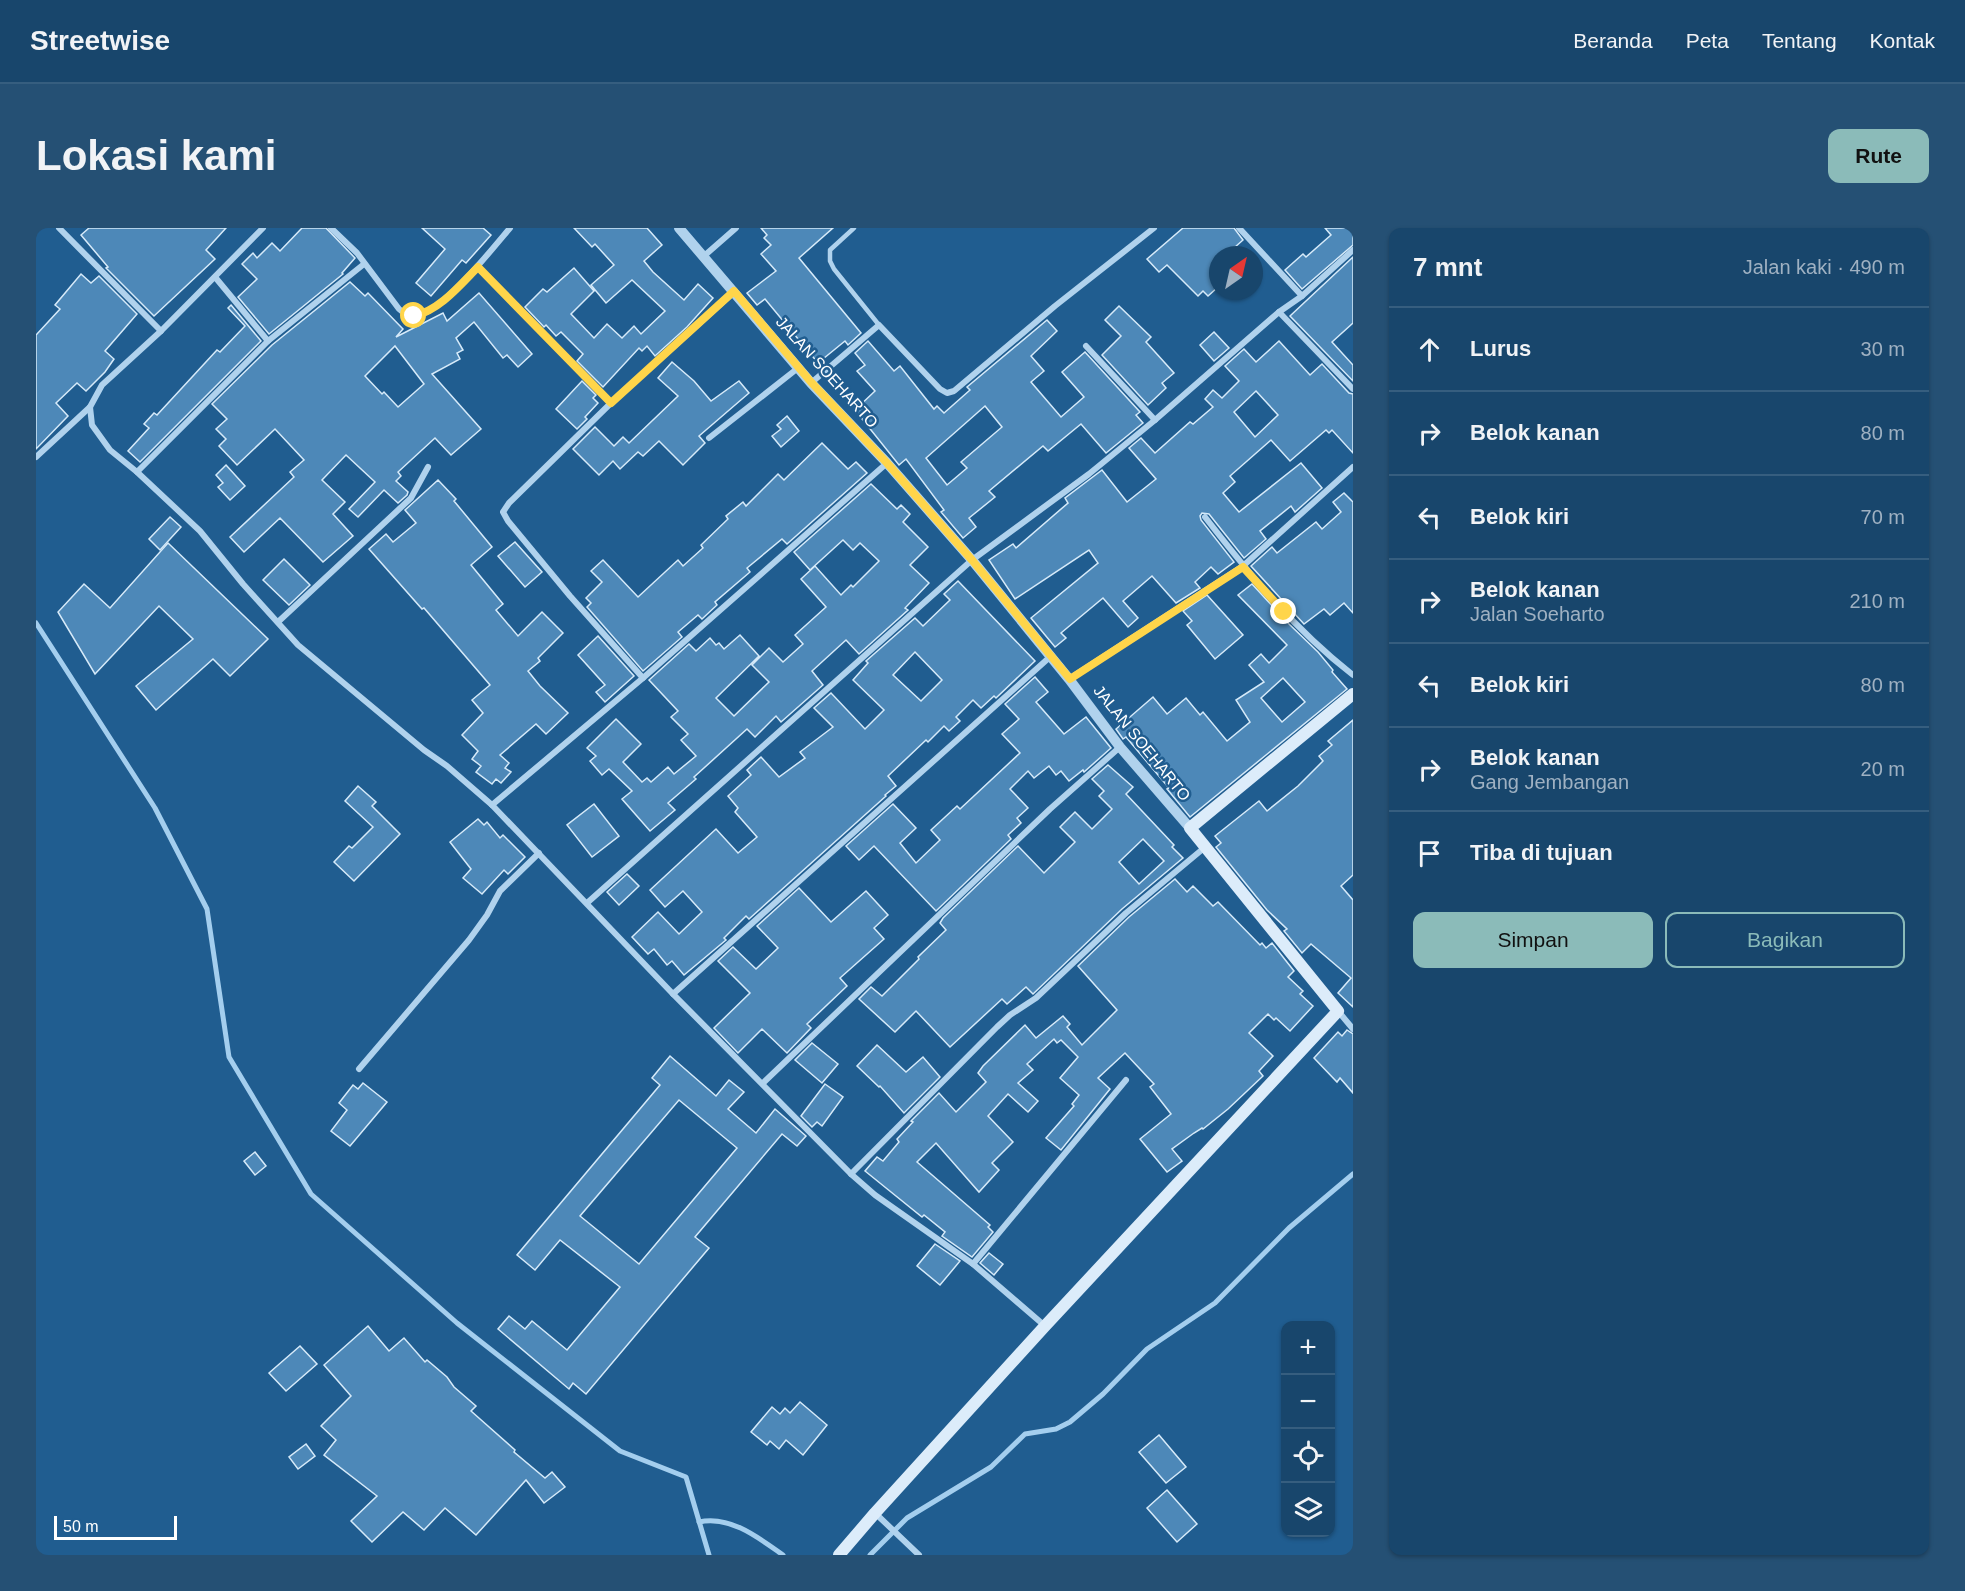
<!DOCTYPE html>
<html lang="id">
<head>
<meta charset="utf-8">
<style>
	body { margin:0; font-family:Helvetica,sans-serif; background:#255074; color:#f1f3f6 }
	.controls { position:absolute; right:18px; bottom:18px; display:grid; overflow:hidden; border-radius:12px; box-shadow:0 2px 4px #0004 }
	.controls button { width:54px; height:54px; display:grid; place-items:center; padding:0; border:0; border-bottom:2px solid #365e7f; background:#18466c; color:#f1f3f6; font:30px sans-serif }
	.compass { position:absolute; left:1173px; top:18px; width:54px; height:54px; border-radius:50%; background:#18466c; box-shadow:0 2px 4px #0004; rotate:34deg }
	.scale { position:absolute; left:18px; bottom:15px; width:123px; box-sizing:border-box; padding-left:6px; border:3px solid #fff; border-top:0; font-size:16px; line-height:21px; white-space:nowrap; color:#fff; -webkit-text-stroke:4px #205d90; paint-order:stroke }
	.stop { position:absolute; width:18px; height:18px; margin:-14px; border:4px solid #ffd54a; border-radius:50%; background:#fff }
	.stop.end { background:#ffd54a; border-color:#fff; box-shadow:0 2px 6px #0008 }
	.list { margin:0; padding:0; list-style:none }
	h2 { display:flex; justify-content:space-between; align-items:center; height:78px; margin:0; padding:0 24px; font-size:26px }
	h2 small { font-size:20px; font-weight:400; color:#9fb1c2 }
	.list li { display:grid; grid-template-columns:39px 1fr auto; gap:18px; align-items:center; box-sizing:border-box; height:84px; padding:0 24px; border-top:2px solid #365e7f }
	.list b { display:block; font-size:22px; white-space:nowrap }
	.list p { margin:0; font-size:20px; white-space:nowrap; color:#9fb1c2 }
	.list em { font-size:20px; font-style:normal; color:#9fb1c2 }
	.actions { display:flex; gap:12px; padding:18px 24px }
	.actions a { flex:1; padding:14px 0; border:2px solid #8bbbb9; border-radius:12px; text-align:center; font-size:21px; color:#8bbbb9 }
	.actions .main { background:#8bbbb9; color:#111 }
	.icon { flex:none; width:33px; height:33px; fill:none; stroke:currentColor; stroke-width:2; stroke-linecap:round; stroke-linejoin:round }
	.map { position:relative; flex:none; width:1317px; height:1327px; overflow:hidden; border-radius:12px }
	header { display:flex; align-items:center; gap:36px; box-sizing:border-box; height:84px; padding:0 30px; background:#18466c; border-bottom:2px solid #365e7f }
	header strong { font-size:28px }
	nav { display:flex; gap:33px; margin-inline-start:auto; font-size:21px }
	.intro { display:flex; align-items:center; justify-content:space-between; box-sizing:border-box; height:144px; padding:0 36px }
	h1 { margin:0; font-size:42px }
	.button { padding:15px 27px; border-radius:12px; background:#8bbbb9; color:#111; font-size:21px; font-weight:700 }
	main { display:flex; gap:36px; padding:0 36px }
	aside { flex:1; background:#18466c; border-radius:12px; box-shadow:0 2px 4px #0004 }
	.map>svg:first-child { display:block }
</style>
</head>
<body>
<header>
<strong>Streetwise</strong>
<nav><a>Beranda</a><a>Peta</a><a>Tentang</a><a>Kontak</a></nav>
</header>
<div class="intro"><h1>Lokasi kami</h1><a class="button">Rute</a></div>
<main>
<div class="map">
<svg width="1317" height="1327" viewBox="0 0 1317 1327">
	<rect width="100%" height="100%" fill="#205d90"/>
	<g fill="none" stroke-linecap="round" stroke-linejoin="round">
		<g stroke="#a4ceee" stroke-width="5">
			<polyline points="0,395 119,580 171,681 193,829 275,966 421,1095 584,1223 650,1249 673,1327"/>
			<path d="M663 1294C694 1287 723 1310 747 1327"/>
			<polyline points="834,1327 871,1290 955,1239 989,1206 1020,1201 1034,1194 1067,1166 1111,1121 1179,1075 1253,1000 1317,946"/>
		</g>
	</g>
	<g fill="#4d88b8" stroke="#d6eaf9" stroke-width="1.5" fill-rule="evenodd">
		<polygon points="53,0 190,0 170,22 179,31 118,88 70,40 72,39 45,7"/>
		<polygon points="266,0 290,0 319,30 306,45 307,46 233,106 202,69 221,51 206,36 217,25 221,30 236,15 244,23"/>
		<polygon points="386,0 447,0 455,7 430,35 426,32 395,68 380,55 409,21"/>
		<polygon points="538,0 611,0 626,17 608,33 617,44 648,72 662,56 677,70 651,99 619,128 611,118 606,123 603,120 567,159 541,133 547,126 525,104 520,108 510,97 508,99 489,79 507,61 511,64 538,40 558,63 535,86 558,110 571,96 586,110 598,98 605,106 629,83 596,52 570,75 555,57 578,37 559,16 556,19"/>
		<polygon points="725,0 797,0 763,30 825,105 812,117 809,113 782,135 729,71 721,77 711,65 740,43 725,26 735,17 728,10 731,7"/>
		<polygon points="1147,0 1198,0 1207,12 1190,27 1182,27 1182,59 1172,68 1167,63 1162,68 1131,37 1123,44 1111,31"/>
		<polygon points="1289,0 1317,0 1317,17 1266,61 1249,42 1267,26 1270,29 1295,7"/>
		<polygon points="1317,29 1317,95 1296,114 1317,137 1317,153 1254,88"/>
		<polygon points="45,46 55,55 63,48 101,86 69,123 78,131 69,144 50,163 41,155 20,175 32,188 0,221 0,107 24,81 19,77"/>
		<path d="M314 54 329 68 332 65 367 101 360 109 407 85 411 93 443 65 496 126 482 139 471 127 467 130 438 94 420 110 427 122 421 125 424 131 396 146 445 201 415 227 399 210 362 244 365 248 360 253 372 264 371 267 362 275 348 262 322 289 313 281 339 254 310 227 286 252 309 274 297 286 317 308 287 334 244 290 208 324 194 309 258 249 254 244 268 232 239 201 201 237 183 218 190 211 180 201 191 191 176 176 236 117ZM359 118 388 156 362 179 348 164 346 166 329 148Z"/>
		<polygon points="195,77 225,113 104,234 92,223 113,200 108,196 118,185 121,187 181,122 184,124 209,98 192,80"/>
		<polygon points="1083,78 1115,109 1110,114 1138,145 1126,155 1130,160 1112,177 1066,127 1085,108 1069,92"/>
		<path d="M1011 92 1021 103 995 128 1008 143 995 154 1025 189 1048 169 1026 144 1049 124 1104 184 1100 187 1107 195 1070 225 1045 196 1012 223 1007 218 953 263 959 269 933 290 940 299 927 310 905 284 908 282 870 231 863 237 819 182 839 163 821 143 829 137 819 125 832 113 858 143 864 138 898 181 901 178 908 185 934 162 931 159ZM949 178 966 199 925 234 931 240 911 257 890 230Z"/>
		<polygon points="1178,104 1193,120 1178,133 1164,117"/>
		<path d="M1243 113 1274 147 1286 136 1313 165 1317 166V225L1296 202 1293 205 1290 202 1254 233 1235 212 1194 248 1199 254 1187 265 1203 284 1265 235 1286 260 1259 284 1255 278 1224 303 1230 311 1208 330 1173 286 1166 285 1164 288 1165 292 1198 334 1182 346 1175 339 1159 354 1164 360 1140 375 1116 348 1087 373 1102 390 1092 399 1067 370 1025 405 1030 410 1019 419 995 390 1062 335 1053 322 979 371 953 332 977 316 980 320 1032 275 1029 270 1066 242 1091 274 1120 251 1093 220 1105 210 1119 225 1154 194 1157 196 1177 179 1169 171 1177 162 1186 170 1203 153 1189 138 1208 121 1220 134ZM1220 163 1242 187 1219 209 1198 184Z"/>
		<polygon points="636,134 658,153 675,173 703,153 713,165 663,208 669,215 647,237 623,213 607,228 602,224 584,241 577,233 563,247 537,221 559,199 578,218 587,209 593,215 642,168 622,150"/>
		<polygon points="546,153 560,167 557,170 562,175 549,189 551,191 541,201 520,181"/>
		<polygon points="751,188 763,203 745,219 736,208 745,201 741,197"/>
		<polygon points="786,215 812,241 820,234 831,245 751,316 746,311 711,340 714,344 679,374 681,377 666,391 662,387 642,404 646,409 607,443 551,379 555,375 550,370 566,354 555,343 567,332 602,369 642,332 647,338 667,320 665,317 692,291 690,288 707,274 710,278 742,246 748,252"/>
		<polygon points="190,237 209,258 194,272 182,259 187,255 180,247"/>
		<polygon points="402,252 420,271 418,273 456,319 435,337 467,376 460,382 482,408 506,384 527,405 502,430 504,433 492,443 504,458 532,485 510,506 500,496 464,527 473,535 469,540 475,544 465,555 460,551 456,556 440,544 445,538 436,531 442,523 426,507 447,485 436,472 454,457 388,380 386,381 333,321 350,306 357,314 380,295 369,282"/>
		<polygon points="835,256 861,281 865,277 874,286 867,294 892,319 874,337 893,355 869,380 872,382 823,426 810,412 776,443 787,457 745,494 740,488 719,509 711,501 658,549 660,551 632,575 639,582 614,603 586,571 596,563 573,541 566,547 554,533 560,528 551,520 580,491 605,516 587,534 606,554 611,550 615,554 632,539 638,546 660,528 645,512 652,506 635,489 642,483 613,452 653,416 660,423 674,410 680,417 683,415 688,421 704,407 723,428 680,470 698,488 733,454 716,437 733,420 747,434 767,416 759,407 790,379 765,351 779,338 805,367 815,357 817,359 843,333 824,315 817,322 807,312 774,342 758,324"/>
		<polygon points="1308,265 1317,274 1317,385 1308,375 1294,387 1288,381 1268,396 1215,338 1236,319 1241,325 1280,294 1286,301 1305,284 1297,274"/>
		<polygon points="134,289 145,299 124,322 113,311"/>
		<polygon points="479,314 506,344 489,359 462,328"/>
		<polygon points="132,315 232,411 194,448 177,431 120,482 100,458 157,411 123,378 59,446 22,384 48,356 74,380"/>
		<polygon points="248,331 274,357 253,377 227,352"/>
		<path d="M922 353 999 433 960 470 958 468 945 480 937 472 920 489 924 493 913 503 908 498 892 514 890 512 852 548 860 558 849 567 850 568 713 691 710 688 688 710 690 712 648 747 636 733 631 737 618 721 612 726 596 709 622 684 643 706 666 684 647 663 629 679 614 662 680 601 702 625 721 609 699 584 702 580 692 568 715 547 711 542 725 529 743 549 769 530 764 524 797 499 778 480 795 465 829 501 848 482 817 452 832 435 830 433 879 390 887 398 914 372 908 366ZM879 424 906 452 885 473 857 447Z"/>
		<path d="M1216 356 1253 396 1282 424 1297 442 1296 444 1311 461 1154 589 1131 561 1133 560 1090 509 1087 511 1080 501 1117 469 1131 486 1150 470 1164 487 1167 484 1191 513 1214 494 1200 472 1228 454 1213 437 1225 426 1233 435 1251 417 1202 367ZM1247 450 1269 474 1246 494 1225 470Z"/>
		<polygon points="1171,367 1207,407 1179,431 1151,397 1156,393 1147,383"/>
		<polygon points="562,408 598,448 569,474 560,464 569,457 542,427"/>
		<polygon points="999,449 1012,464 1000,474 1028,506 1050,489 1075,520 1048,544 1047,542 1033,553 1025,543 1020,547 1013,538 998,550 992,543 974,561 992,580 981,590 985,595 972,607 975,611 900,683 838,618 823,632 810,618 857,576 880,600 864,615 880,635 904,612 895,602 921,578 924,581 984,525 966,506 983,491 969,476"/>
		<polygon points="1317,492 1317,647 1305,658 1317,672 1317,779 1302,765 1315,750 1275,716 1266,725 1248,703 1251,701 1231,682 1180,619 1185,615 1179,608 1223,573 1231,583 1262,558 1287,533 1283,528 1296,517 1292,513"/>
		<path d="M1072 537 1097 559 1090 566 1138 617 1136 619 1147 630 1086 681 997 766 990 759 971 776 966 771 914 819 880 783 859 804 823 771 835 759 846 768 883 731 882 729 910 702 904 695 907 690 982 618 1008 645 1039 614 1024 599 1039 584 1056 601 1076 581 1063 568 1068 563 1056 551ZM1107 611 1128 633 1103 656 1083 634Z"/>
		<polygon points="322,558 340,574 336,578 364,606 318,653 298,634 313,618 316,620 337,599 309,573"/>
		<polygon points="558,576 583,608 556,629 531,597"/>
		<polygon points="442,591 448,597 451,594 464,610 467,607 489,629 472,646 468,642 446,666 427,650 435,641 414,614"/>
		<polygon points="591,646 603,658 583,677 571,664"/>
		<polygon points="1139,651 1151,664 1157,658 1177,678 1182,674 1224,717 1226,715 1230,720 1236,715 1258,743 1252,749 1267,763 1264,766 1277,778 1254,803 1240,790 1238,792 1232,786 1213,805 1237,828 1223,843 1227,848 1192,881 1167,901 1166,900 1158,905 1136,921 1146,933 1131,944 1104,911 1135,886 1114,859 1118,856 1089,825 1062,850 1074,861 1025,922 1010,910 1038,878 1036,876 1043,867 1024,850 1042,829 1025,812 1021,815 1018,811 991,836 997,842 982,855 1002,873 992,884 972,866 952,888 977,914 956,935 963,942 943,964 900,915 881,934 954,997 952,999 957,1004 936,1029 906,1008 909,1004 888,987 886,989 829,943 841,929 847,933 863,914 861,911 877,894 875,893 903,865 920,884 950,854 942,845 947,838 989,797 1000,810 1027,788 1034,796 1031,799 1046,817 1081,782 1042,738 1093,689"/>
		<polygon points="763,660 795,694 830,663 852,687 838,700 848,711 804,750 811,758 771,796 775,800 751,825 726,801 702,825 678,800 714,765 682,733 697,719 720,741 742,720 721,698"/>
		<polygon points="1311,802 1317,806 1317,865 1304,850 1301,854 1278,830 1302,804 1306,808"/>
		<polygon points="776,815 802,836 786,855 759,832"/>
		<polygon points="841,817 870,844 887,829 904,849 868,885 844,858 843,859 821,838"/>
		<path d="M634 828 680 868 693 852 708 864 692 881 720 905 739 881 770 908 761 918 746 906 659 1009 673 1020 550 1166 537 1155 533 1161 462 1101 473 1088 489 1101 496 1093 531 1122 584 1059 524 1012 499 1042 481 1027 624 857 616 850ZM643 872 701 920 603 1036 544 988Z"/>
		<polygon points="327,855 351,874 314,918 295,903 311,882 303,875 317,857 322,861"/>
		<polygon points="789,856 807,869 786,898 781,894 776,899 765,888"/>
		<polygon points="219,924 230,938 219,947 208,933"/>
		<polygon points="899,1016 924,1033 904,1057 881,1038"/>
		<polygon points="953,1025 967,1036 958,1047 944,1035"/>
		<polygon points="332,1098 353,1123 368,1110 389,1134 391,1132 411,1149 418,1159 440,1178 435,1183 479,1222 478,1224 509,1250 516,1244 529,1259 508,1275 490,1252 440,1307 409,1280 388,1302 367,1284 336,1314 315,1293 341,1268 288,1227 300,1212 285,1198 315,1168 288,1137"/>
		<polygon points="264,1118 281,1136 250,1163 233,1145"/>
		<polygon points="764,1174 791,1197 767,1227 750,1212 743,1221 734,1213 731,1217 715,1204 736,1179 744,1186 749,1180 754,1185"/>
		<polygon points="1123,1207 1150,1239 1130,1255 1103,1224"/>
		<polygon points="270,1216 279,1228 262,1241 253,1229"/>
		<polygon points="1131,1262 1161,1296 1141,1314 1111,1280"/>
	</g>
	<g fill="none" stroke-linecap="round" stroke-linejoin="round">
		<polyline stroke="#b0d2ed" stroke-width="4.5" points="818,0 794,22 794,33 798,41 843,97"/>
		<g stroke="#b0d2ed" stroke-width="6">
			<polyline points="23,0 125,103"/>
			<polyline points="227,0 125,103 66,157 54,179 56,197 74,222 101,244 164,303 207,356 262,417 388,522 411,538 456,577 637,766 815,946 839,967 937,1036 1009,1098"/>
			<path d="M295 0 321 25 363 81C368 85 373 89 379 88 405 86 457 20 474 0"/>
			<polyline points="1203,0 1266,68"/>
			<polyline points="668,28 700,0"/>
			<polyline points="442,39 575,175"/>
			<polyline points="179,49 232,113"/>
			<polyline points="1243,84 1317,161"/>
			<polyline points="1050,118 1119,192"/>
			<polyline points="775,155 843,97 904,161 911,165 918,163 1019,78 1118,0"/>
			<polyline points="673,210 762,140"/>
			<polyline points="0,229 54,179"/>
			<polyline points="101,244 232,113 328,36"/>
			<path d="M1169 289C1214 347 1259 402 1317 447"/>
			<polyline points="242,394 375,270 392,239"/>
			<polyline points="607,450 534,368 472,293 467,284 473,275 575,175 698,64"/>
			<polyline points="1033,451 1207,338 1317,239"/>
			<polyline points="456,577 607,450 851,235"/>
			<polyline points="551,675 936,332 1053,246 1119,192 1243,84 1266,68 1317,22"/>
			<polyline points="637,766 1015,428"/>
			<polyline points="1302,783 1317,801"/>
			<polyline points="323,841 433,712 451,687 464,663 503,625"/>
			<polyline points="727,855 1014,581 1084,519"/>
			<polyline points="815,946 961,799 974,787 1000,770 1090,685 1168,620"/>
			<polyline points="937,1036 1090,852"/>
			<polyline points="839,1285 883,1327"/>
		</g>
		<polyline stroke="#b0d2ed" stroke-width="10" points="643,0 775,155 851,235 936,332 1033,451 1084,519 1154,600"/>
		<polyline stroke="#dcecfa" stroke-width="12" points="803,1327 839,1285 1009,1098 1302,783 1154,600 1317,466"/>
	</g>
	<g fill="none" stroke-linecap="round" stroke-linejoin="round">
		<path stroke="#ffd54a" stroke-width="8" d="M378 88C404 82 424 57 442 39L575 175 698 63 775 154 851 235 936 332 1034 451 1207 339 1248 384"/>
	</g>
	<g text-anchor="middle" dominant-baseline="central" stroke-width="5" stroke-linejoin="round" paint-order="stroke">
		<g font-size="16" fill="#fff" stroke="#205d90">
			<text transform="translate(791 144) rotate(48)">JALAN SOEHARTO</text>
			<text transform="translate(1106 515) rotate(51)">JALAN SOEHARTO</text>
		</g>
	</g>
</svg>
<div class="controls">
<button>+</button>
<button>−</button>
<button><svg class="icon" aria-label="locate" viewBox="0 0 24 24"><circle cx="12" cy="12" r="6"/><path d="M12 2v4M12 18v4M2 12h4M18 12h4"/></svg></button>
<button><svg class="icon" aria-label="layers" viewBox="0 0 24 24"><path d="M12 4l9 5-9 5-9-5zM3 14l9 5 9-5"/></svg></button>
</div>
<svg class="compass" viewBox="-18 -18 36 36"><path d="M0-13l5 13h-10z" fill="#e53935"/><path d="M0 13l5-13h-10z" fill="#9fb1c2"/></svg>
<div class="scale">50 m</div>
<div class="stop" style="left:378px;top:88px"></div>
<div class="stop end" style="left:1248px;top:384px"></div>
</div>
<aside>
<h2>7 mnt<small>Jalan kaki · 490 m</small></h2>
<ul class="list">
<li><svg class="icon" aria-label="ahead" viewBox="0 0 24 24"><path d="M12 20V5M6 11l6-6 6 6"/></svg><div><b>Lurus</b></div><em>30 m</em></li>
<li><svg class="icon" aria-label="right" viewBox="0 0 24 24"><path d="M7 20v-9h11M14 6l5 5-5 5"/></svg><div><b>Belok kanan</b></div><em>80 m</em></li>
<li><svg class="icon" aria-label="left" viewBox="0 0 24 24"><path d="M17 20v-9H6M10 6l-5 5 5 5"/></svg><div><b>Belok kiri</b></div><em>70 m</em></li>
<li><svg class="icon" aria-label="right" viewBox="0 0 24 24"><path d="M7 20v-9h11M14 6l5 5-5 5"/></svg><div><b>Belok kanan</b><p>Jalan Soeharto</p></div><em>210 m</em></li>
<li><svg class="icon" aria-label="left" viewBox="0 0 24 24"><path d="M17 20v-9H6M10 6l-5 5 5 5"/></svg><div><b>Belok kiri</b></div><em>80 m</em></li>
<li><svg class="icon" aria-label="right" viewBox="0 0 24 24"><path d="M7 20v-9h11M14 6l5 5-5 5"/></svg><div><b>Belok kanan</b><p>Gang Jembangan</p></div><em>20 m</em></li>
<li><svg class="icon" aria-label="arrive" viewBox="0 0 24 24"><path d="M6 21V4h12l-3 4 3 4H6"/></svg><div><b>Tiba di tujuan</b></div></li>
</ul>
<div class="actions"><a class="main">Simpan</a><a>Bagikan</a></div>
</aside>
</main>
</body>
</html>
